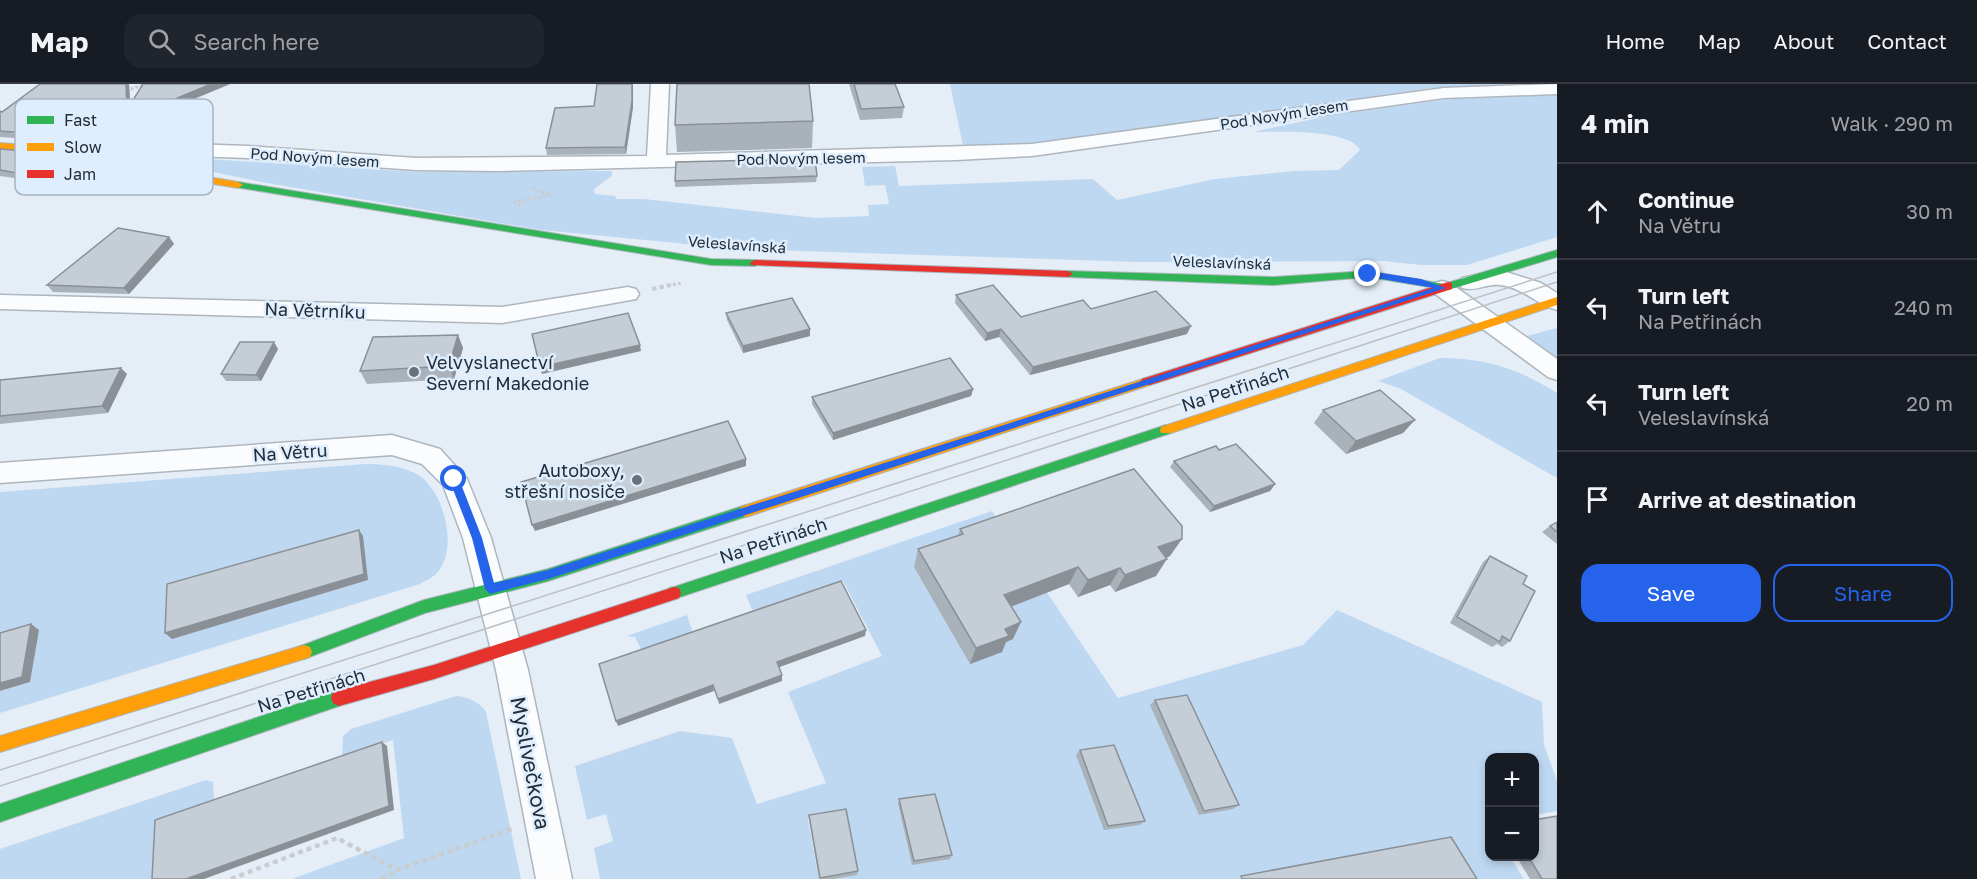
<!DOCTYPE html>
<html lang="en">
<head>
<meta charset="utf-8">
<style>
	body { margin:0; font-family:"Golos Text",sans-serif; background:#20242c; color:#f1f3f6 }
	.controls { position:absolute; right:18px; bottom:18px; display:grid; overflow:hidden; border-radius:12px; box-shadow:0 3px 9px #0003 }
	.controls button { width:54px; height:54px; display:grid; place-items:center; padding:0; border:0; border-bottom:2px solid #363941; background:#171b24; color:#f1f3f6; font:30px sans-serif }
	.stop { position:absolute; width:18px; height:18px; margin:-14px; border:4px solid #2563eb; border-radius:50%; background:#fff }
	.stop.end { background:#2563eb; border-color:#fff; box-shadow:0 2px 6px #0008 }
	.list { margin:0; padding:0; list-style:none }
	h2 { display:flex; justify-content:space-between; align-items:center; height:78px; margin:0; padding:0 24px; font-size:26px }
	h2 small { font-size:20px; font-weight:400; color:#9ea1a6 }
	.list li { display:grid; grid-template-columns:39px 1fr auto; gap:18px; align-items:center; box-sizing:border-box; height:96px; padding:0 24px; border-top:2px solid #363941 }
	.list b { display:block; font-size:22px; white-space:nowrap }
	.list p { margin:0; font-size:20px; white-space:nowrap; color:#9ea1a6 }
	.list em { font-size:20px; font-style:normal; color:#9ea1a6 }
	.actions { display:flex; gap:12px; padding:18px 24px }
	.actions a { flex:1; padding:14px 0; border:2px solid #2563eb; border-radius:18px; text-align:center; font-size:21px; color:#2563eb }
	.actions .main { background:#2563eb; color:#fff }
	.icon { flex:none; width:33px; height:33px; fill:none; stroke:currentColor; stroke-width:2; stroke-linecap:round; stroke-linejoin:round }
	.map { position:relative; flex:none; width:1557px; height:795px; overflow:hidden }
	header { display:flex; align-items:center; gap:36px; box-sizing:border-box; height:84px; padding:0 30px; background:#171b24; border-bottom:2px solid #363941 }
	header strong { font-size:28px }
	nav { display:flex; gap:33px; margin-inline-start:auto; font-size:21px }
	.search { width:420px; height:54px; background:#20242c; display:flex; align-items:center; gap:15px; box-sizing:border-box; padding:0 21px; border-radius:18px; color:#9ea1a6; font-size:22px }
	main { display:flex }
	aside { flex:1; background:#171b24 }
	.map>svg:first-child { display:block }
</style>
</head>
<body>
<header>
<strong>Map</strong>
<div class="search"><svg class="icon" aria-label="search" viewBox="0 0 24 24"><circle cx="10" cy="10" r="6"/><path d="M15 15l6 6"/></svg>Search here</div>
<nav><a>Home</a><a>Map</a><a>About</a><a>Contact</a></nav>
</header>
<main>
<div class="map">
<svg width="1557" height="795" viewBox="0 0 1557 795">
	<rect width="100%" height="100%" fill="#e5eef7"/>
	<g fill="#bed8f2" fill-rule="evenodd">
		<polygon points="950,0 1555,0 1432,4 1030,60 963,62"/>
		<path d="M1557 11V153L1467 181H1421L1383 177 1138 178 739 165 541 146 267 99 123 70 419 88 612 87V92L594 105 595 110 615 112 616 115H644L815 134 869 132 868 121 889 120 885 101 865 102 862 83 895 82 899 102 1093 95 1117 116 1215 95 1294 87 1339 86 1360 66C1349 44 1275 48 1253 48L1332 31 1451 15Z"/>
		<polygon points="1557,244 1557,274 1527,252"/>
		<path d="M1440 274C1485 274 1520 285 1557 309V394L1399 304 1378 297Z"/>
		<path d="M366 380C384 380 404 382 420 392 445 410 459 467 436 490 432 494 425 497 420 500L0 629V607L30 598 0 557V408Z"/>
		<path d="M992 427 1118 614 1303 561 1337 526 1542 618 1544 661 1557 697V727L1535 731 1534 674H1490V772L1510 773 1524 795H833L844 729 808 735 819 795H600L594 764 613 757 606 730 587 736 575 682 680 647 732 654 757 720 826 699 788 608 882 572 843 497 753 528 746 511ZM933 714 912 781 898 720Z"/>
		<polygon points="687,531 693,549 642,567 635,553 627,552"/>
		<path d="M456 612C468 613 480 618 486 628L521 795H292L404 754 393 656 342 673 343 652 351 645Z"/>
		<polygon points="206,696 213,698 214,716 154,795 0,795 0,765"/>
	</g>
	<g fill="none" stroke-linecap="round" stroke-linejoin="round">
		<g stroke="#adb6be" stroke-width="3">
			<g id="street">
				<polygon points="651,0 669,0 666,71 1032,60 1444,4 1557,0 1557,10 1444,14 1032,72 956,76 498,87 416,86 248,74 77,68 42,71 33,65 42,59 77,56 248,62 416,74 647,72"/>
				<path d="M1500 186 1541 199 1557 209V226C1537 221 1522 203 1500 201 1487 199 1476 208 1462 204L1459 199 1462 194Z"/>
				<polygon points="1442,197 1450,199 1557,275 1557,296 1548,293 1434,209 1431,204 1434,199"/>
				<polygon points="628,203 636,205 639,210 636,215 502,239 0,225 0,211 502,223"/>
				<polygon points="392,351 440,365 467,395 491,454 528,586 572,795 536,795 496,586 463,454 443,401 422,380 392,371 0,399 0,379"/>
			</g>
		</g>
		<g stroke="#adb6be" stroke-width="2">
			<g id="fast">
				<polygon points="238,98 711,175 755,176 760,179 755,182 711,181 235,103 235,99"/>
				<polygon points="1557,166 1557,173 1448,206 1368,193 1274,201 1068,193 1063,190 1068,187 1274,193 1368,187 1444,200"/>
				<polygon points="1166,341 1171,343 1172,346 1171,349 674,515 669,514 667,509 669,504 674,503"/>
				<polygon points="746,421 751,423 753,427 751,431 548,497 425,529 304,575 298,573 296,568 298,563 424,516 548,485"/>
				<polygon points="339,606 345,609 347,614 345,619 339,622 0,738 0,720"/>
			</g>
		</g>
		<g stroke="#adb6be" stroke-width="2">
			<g id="slow">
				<polygon points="0,59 42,62 82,72 238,98 243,101 238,104 82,78 42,68 0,65"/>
				<polygon points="1557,213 1557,221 1171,349 1161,349 1160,346 1161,343"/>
				<polygon points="1146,294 1150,295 1152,298 1150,301 746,433 741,431 739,427 741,423 746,421"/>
				<polygon points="304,561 310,563 312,568 310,573 304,575 0,668 0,652"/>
			</g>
		</g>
		<g stroke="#adb6be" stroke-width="2">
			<g id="jam">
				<polygon points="755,176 1068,187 1073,190 1068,193 751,181 750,179"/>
				<polygon points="1448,198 1452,199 1452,205 1150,301 1142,301 1140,298 1142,295"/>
				<polygon points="674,503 679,504 681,509 679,514 434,595 339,622 333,619 331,614 333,609 339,606 434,581"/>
			</g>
		</g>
		<g stroke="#c9cdd0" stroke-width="3" stroke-dasharray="3 2" stroke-linecap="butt">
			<polyline points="126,7 145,0"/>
			<polyline points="520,122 515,118 551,111 531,104"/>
			<polyline points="668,202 682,199"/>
		</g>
		<polyline stroke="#c9cdd0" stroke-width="4" stroke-dasharray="4.5 3" stroke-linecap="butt" points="652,205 675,200"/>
		<g stroke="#c9cdd0" stroke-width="4.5" stroke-dasharray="5 4" stroke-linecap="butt">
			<polyline points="231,795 337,754 397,786"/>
			<polyline points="381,795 397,786 512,745"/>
		</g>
		<use href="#street" fill="#fbfcfe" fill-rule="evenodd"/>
		<use href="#fast" fill="#30b455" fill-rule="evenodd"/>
		<use href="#slow" fill="#ff9f0a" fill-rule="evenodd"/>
		<use href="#jam" fill="#e5322d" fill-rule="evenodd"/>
		<g stroke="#bdbfc2" stroke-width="1.5">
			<polyline points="0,686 1557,188"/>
			<polyline points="0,702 1557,198"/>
		</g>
	</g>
	<g fill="#a9b1b9">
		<polygon points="40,0 129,0 130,20 143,0 230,0 131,41 131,56 77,54 45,56 0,53 0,27 2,28"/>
		<polygon points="597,0 633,0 633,23 626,70 547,71 546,64 594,22"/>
		<polygon points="849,0 895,0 904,23 902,34 860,36"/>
		<polygon points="813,37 812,64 677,68 675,41"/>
		<polygon points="0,65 54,72 59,79 35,97 0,92"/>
		<polygon points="817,92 816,98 675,103 675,97"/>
		<polygon points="169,153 174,160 129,210 53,208 47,201"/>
		<polygon points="956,211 1021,233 1091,225 1187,250 1030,291 999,253 985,257 955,219"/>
		<polygon points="726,229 810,252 743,269 727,236"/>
		<polygon points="458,251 463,264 454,295 367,300 360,287"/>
		<polygon points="278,265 261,297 226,297 221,290"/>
		<polygon points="127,290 108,329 0,340 0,296"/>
		<polygon points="973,305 971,312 833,356 812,320 812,313"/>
		<polygon points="1323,326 1403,349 1346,370 1314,339"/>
		<polygon points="1174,377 1275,400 1270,407 1210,428 1170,383"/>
		<polygon points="1557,438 1557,460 1542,448 1550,442"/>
		<polygon points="960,445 1170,472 1166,474 1156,492 1115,508 1110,501 1078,513 1069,500 1011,523 1013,555 1006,558 1002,568 970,580 914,483 918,465 958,452"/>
		<polygon points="1490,472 1523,500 1510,557 1502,563 1497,560 1492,563 1450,539 1483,478"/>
		<polygon points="1155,616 1239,721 1233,725 1199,731 1150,621"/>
		<polygon points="1080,666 1145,737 1140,741 1104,746 1076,671"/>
		<polygon points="899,715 952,771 950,775 912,781 898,720"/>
		<polygon points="809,731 858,787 857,791 833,795 819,795 809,735"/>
		<polygon points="1516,772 1534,772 1557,795 1530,795"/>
	</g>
	<g fill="#8a9096">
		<polygon points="126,0 129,0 131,32 127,26"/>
		<polygon points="211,0 230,0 131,41 131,56 127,49 127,35"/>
		<polygon points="632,0 633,0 633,23 626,70 625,63"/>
		<polygon points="54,72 59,79 35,97 29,91"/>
		<polygon points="169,153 174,160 129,210 124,204"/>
		<polygon points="1191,242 1187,250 1030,291 1033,283"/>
		<polygon points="810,245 810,252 743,269 743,262"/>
		<polygon points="1001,245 999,253 985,257 987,249"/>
		<polygon points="458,251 463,264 454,295 449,282"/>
		<polygon points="274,258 278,265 261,297 256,291"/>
		<polygon points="640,261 641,267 542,290 540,283"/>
		<polygon points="121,284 127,290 108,329 102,322"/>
		<polygon points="973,305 971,312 833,356 833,349"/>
		<polygon points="1415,336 1403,349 1346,370 1356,357"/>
		<polygon points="746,375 746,382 535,447 532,441"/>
		<polygon points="1275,400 1270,407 1210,428 1214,422"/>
		<polygon points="359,446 363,452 368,496 172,555 165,549"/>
		<polygon points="1182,455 1170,472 1147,481 1158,463"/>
		<polygon points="1167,475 1156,492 1115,508 1125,491"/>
		<polygon points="1078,483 1069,500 997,528 1004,511"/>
		<polygon points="1120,484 1110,501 1078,513 1088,496"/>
		<polygon points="1021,538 1013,555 1006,558 1002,568 970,580 976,564 1005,545"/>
		<polygon points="31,540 39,546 30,598 0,607 0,599"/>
		<polygon points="866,546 865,552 777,584 777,578"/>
		<polygon points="782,591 782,597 719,620 718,615"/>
		<polygon points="713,601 714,607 618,642 616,637"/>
		<polygon points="382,658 387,662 394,726 204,795 186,795"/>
	</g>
	<g fill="#c5ced7" stroke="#8a9096" stroke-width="1.5">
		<polygon points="40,0 126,0 127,26 143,0 211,0 127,35 127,49 72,47 40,50 0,47 0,27 2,28"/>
		<polygon points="597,0 632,0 632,17 625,63 546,64 555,24 594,22"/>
		<polygon points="677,0 809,0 813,37 675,41"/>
		<polygon points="854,0 895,0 904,23 861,25"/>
		<polygon points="0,65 37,68 54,72 29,91 0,86"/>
		<polygon points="815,75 817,92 675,97 676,78"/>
		<polygon points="118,144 169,153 124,204 47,201"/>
		<polygon points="993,201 1021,233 1083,216 1091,225 1156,207 1191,242 1033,283 1001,245 987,249 956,211"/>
		<polygon points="792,214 810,245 743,262 726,229"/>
		<polygon points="628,229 640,261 540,283 532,250"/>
		<polygon points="458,251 449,282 360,287 373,253"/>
		<polygon points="240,258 274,258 256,291 221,290"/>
		<polygon points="950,274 973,305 833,349 812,313"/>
		<polygon points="121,284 102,322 0,332 0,296"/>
		<polygon points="1380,306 1415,336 1356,357 1323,326"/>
		<polygon points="728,337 746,375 532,441 521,398"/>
		<polygon points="1236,360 1275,400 1214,422 1174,377 1216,362 1219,366"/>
		<polygon points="1134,385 1182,442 1182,455 1158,463 1167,475 1125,491 1120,484 1088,496 1078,483 1004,511 1021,538 1005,545 1009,552 976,564 918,465 963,450 960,445"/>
		<polygon points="1557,438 1557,448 1550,442"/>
		<polygon points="359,446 364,490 165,549 167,500"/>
		<polygon points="1490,472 1527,492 1523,500 1535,507 1510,557 1502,552 1500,558 1457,533"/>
		<polygon points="841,497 866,546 777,578 782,591 718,615 713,601 616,637 599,580"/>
		<polygon points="31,540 22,593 0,599 0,549"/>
		<polygon points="1187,611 1239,721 1204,727 1155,616"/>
		<polygon points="382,658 389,722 186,795 152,795 155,736"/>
		<polygon points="1114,661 1145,737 1108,742 1080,666"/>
		<polygon points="935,710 952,771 914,777 899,715"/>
		<polygon points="846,725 858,787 820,794 809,731"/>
		<polygon points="1557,732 1557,795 1542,795 1528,772 1534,772 1534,736"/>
		<polygon points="1451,753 1477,795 1242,795 1241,792"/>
	</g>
	<polygon fill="#2563eb" points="1368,187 1421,195 1446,204 548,495 490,510 485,505 472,454 449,395 454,391 459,395 482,454 494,499 548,486 1434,204 1365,192"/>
	<g fill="#67717a" stroke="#deeefe" stroke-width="2">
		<circle cx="414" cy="288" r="6"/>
		<circle cx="637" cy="396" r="6"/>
	</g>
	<g text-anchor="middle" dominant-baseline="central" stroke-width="5" stroke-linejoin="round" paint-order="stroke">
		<g font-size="15" fill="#232d37" stroke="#deeefe">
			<text transform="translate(1284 30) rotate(-9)">Pod Novým lesem</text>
			<text transform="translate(315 73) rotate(4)">Pod Novým lesem</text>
			<text transform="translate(801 74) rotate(-1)">Pod Novým lesem</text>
			<text transform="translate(737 160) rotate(4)">Veleslavínská</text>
			<text transform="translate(1222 178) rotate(2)">Veleslavínská</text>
		</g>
		<g font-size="18" fill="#232d37" stroke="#deeefe">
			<text transform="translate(315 226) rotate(2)">Na Větrníku</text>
			<text transform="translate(1235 304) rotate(-18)">Na Petřinách</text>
			<text transform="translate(290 368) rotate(-4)">Na Větru</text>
			<text transform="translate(773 456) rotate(-18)">Na Petřinách</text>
			<text transform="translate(311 606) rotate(-17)">Na Petřinách</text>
		</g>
		<g font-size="18" fill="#232d37" stroke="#deeefe" text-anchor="start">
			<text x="426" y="278">Velvyslanectví<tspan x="426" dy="21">Severní Makedonie</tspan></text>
			<text x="625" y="386" text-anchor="end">Autoboxy,<tspan x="625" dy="21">střešní nosiče</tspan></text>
		</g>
		<g font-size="21" fill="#232d37" stroke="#deeefe">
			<text transform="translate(531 679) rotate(79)">Myslivečkova</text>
		</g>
	</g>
	<rect x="15" y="15" width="198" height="96" rx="9" fill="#deeefe" stroke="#a6b4c2" stroke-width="1.5"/>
	<rect x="27" y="32" width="27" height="8" fill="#30b455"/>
	<rect x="27" y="59" width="27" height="8" fill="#ff9f0a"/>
	<rect x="27" y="86" width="27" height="8" fill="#e5322d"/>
	<g font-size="16" fill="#232d37">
		<text x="64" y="42">Fast</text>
		<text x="64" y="69">Slow</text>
		<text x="64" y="96">Jam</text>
	</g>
</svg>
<div class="controls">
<button>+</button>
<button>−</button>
</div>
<div class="stop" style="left:454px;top:395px"></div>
<div class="stop end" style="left:1368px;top:190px"></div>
</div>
<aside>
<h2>4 min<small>Walk · 290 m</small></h2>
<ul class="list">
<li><svg class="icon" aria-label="ahead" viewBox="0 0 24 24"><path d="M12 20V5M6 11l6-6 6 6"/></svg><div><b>Continue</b><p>Na Větru</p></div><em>30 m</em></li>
<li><svg class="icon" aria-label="left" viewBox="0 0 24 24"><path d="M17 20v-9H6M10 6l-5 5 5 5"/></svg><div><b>Turn left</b><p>Na Petřinách</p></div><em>240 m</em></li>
<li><svg class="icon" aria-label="left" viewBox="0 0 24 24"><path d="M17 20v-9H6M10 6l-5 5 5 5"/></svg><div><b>Turn left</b><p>Veleslavínská</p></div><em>20 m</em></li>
<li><svg class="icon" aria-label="arrive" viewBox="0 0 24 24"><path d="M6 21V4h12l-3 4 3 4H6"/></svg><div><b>Arrive at destination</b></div></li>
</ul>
<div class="actions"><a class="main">Save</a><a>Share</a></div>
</aside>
</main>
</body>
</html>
